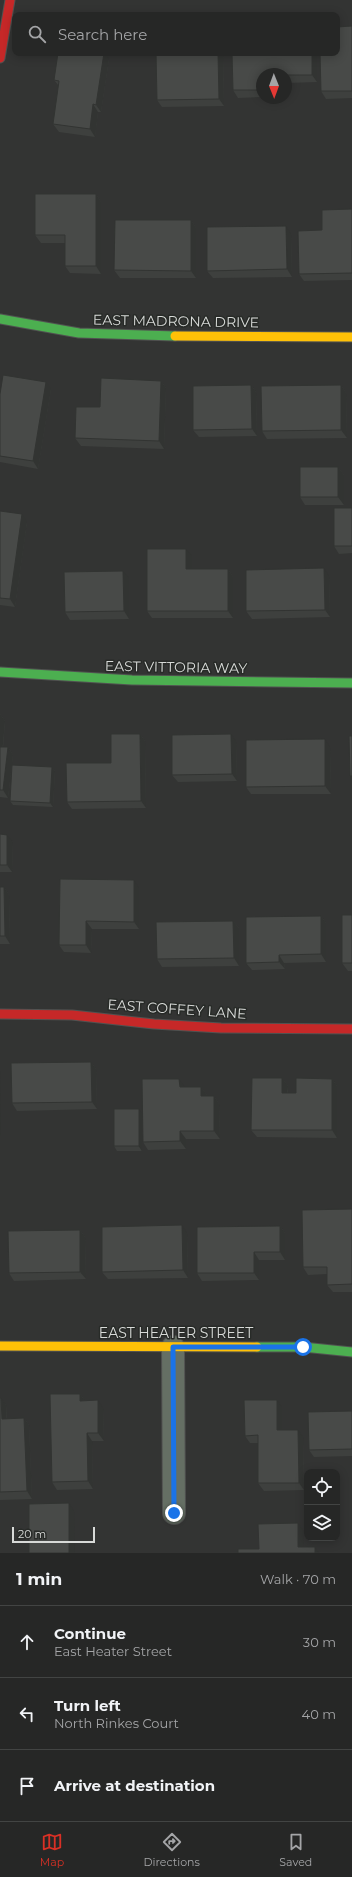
<!DOCTYPE html>
<html lang="en">
<head>
<meta charset="utf-8">
<style>
	body { margin:0; font-family:Montserrat,sans-serif; background:#323332; color:#f1f3f6 }
	.controls { position:absolute; right:12px; bottom:12px; display:grid; overflow:hidden; border-radius:8px; box-shadow:0 2px 10px #0003 }
	.controls button { width:36px; height:36px; display:grid; place-items:center; padding:0; border:0; border-bottom:1px solid #424443; background:#262726; color:#f1f3f6; font:20px sans-serif }
	.compass { position:absolute; left:256px; top:68px; width:36px; height:36px; border-radius:50%; background:#262726; box-shadow:0 2px 10px #0003; rotate:179deg }
	.scale { position:absolute; left:12px; bottom:10px; width:83px; box-sizing:border-box; padding-left:4px; border:2px solid #d8dad8; border-top:0; font-size:11px; line-height:14px; white-space:nowrap; color:#d8dad8; -webkit-text-stroke:3px #282b28; paint-order:stroke }
	.stop { position:absolute; width:12px; height:12px; margin:-9px; border:3px solid #1a73e8; border-radius:50%; background:#fff }
	.stop.end { background:#1a73e8; border-color:#fff; box-shadow:0 1px 4px #0008 }
	.list { margin:0; padding:0; list-style:none }
	h2 { display:flex; justify-content:space-between; align-items:center; height:52px; margin:0; padding:0 16px; font-size:17px }
	h2 small { font-size:13px; font-weight:400; color:#a4a5a7 }
	.list li { display:grid; grid-template-columns:26px 1fr auto; gap:12px; align-items:center; box-sizing:border-box; height:72px; padding:0 16px; border-top:1px solid #424443 }
	.list b { display:block; font-size:15px; white-space:nowrap }
	.list p { margin:0; font-size:13px; white-space:nowrap; color:#a4a5a7 }
	.list em { font-size:13px; font-style:normal; color:#a4a5a7 }
	.icon { flex:none; width:22px; height:22px; fill:none; stroke:currentColor; stroke-width:2; stroke-linecap:round; stroke-linejoin:round }
	.map { position:relative; flex:none; width:352px; height:1553px; overflow:hidden }
	.search { position:absolute; background:#262726; box-shadow:0 2px 10px #0003; left:12px; right:12px; top:12px; height:44px; display:flex; align-items:center; gap:10px; box-sizing:border-box; padding:0 14px; border-radius:8px; color:#a4a5a7; font-size:15px }
	.sheet { height:268px; background:#262726 }
	nav { display:flex; justify-content:space-around; align-items:center; box-sizing:border-box; height:56px; border-top:1px solid #424443; background:#262726; font-size:11px; color:#a4a5a7 }
	nav a { display:grid; justify-items:center; gap:2px }
	nav .on { color:#d93025 }
	.map>svg:first-child { display:block }
</style>
</head>
<body>
<div class="map">
<svg width="352" height="1553" viewBox="0 0 352 1553">
	<rect width="100%" height="100%" fill="#333433"/>
	<g fill="none" stroke-linecap="round" stroke-linejoin="round">
		<g stroke="#515251" stroke-width="24">
			<polyline id="street" points="173,1347 174,1513"/>
		</g>
		<g stroke="#515251" stroke-width="11">
			<g id="fast">
				<polyline points="0,319 79,333 175,336"/>
				<polyline points="0,672 132,680 352,683"/>
				<polyline points="257,1347 303,1347 352,1352"/>
			</g>
		</g>
		<g stroke="#515251" stroke-width="11">
			<g id="slow">
				<polyline points="175,336 352,337"/>
				<polyline points="0,1346 257,1347"/>
			</g>
		</g>
		<g stroke="#515251" stroke-width="11">
			<g id="jam">
				<polyline points="0,58 10,0"/>
				<polyline points="0,1014 72,1015 154,1024 221,1028 352,1029"/>
			</g>
		</g>
		<use href="#street" stroke="#656f64" stroke-width="22"/>
		<use href="#fast" stroke="#4caf50" stroke-width="9"/>
		<use href="#slow" stroke="#ffc107" stroke-width="9"/>
		<use href="#jam" stroke="#c62828" stroke-width="9"/>
	</g>
	<g fill="#3e403e">
		<polygon points="352,26 352,98 326,99 321,91"/>
		<polygon points="223,53 224,106 162,107 157,100"/>
		<polygon points="232,53 317,53 317,82 286,83 286,74 262,74 262,97 238,98 233,90"/>
		<polygon points="109,59 101,112 98,112 95,137 59,132 53,124 59,86 54,80"/>
		<polygon points="96,194 101,202 101,274 70,273 65,266 65,243 41,243 35,235"/>
		<polygon points="352,209 352,280 304,281 299,274 322,230"/>
		<polygon points="191,220 196,228 196,278 120,278 114,270"/>
		<polygon points="291,234 292,277 213,278 207,271"/>
		<polygon points="161,381 166,388 164,449 81,446 75,438 100,407"/>
		<polygon points="251,385 256,392 257,436 199,437 193,430"/>
		<polygon points="341,385 346,393 347,438 267,439 262,431"/>
		<polygon points="51,389 38,469 0,462 0,394"/>
		<polygon points="338,467 344,475 344,505 305,505 300,497"/>
		<polygon points="352,508 352,553 339,554 334,546"/>
		<polygon points="0,511 27,522 15,607 0,605"/>
		<polygon points="192,556 192,569 228,569 233,577 233,618 152,618 147,611"/>
		<polygon points="329,576 330,617 252,619 246,611"/>
		<polygon points="129,578 129,619 70,620 65,612"/>
		<polygon points="0,714 5,721 3,747 8,747 13,755 8,798 0,797"/>
		<polygon points="140,734 145,741 146,808 72,809 67,802 111,763"/>
		<polygon points="236,741 237,781 178,782 172,775"/>
		<polygon points="330,747 331,794 251,794 246,787"/>
		<polygon points="52,767 55,771 53,807 13,805 10,801"/>
		<polygon points="0,834 13,842 12,872 0,872"/>
		<polygon points="60,879 139,888 139,929 92,929 91,953 64,952 59,945"/>
		<polygon points="0,887 4,887 9,895 10,944 0,944"/>
		<polygon points="352,915 352,971 348,971 342,963"/>
		<polygon points="321,916 326,923 326,962 284,963 285,969 252,970 246,963"/>
		<polygon points="233,921 239,928 239,966 162,967 157,959"/>
		<polygon points="91,1062 96,1069 97,1109 17,1111 12,1103"/>
		<polygon points="282,1078 288,1086 288,1093 296,1093 332,1079 337,1086 337,1138 257,1137 251,1130"/>
		<polygon points="185,1087 201,1087 207,1095 207,1096 214,1096 219,1104 220,1139 186,1139 186,1149 148,1150 143,1142"/>
		<polygon points="114,1109 142,1151 117,1151 114,1146"/>
		<polygon points="352,1209 352,1292 333,1292 327,1285 327,1274 308,1275 303,1267"/>
		<polygon points="280,1226 285,1233 285,1260 259,1260 259,1280 202,1281 197,1273"/>
		<polygon points="80,1230 85,1237 86,1279 14,1281 9,1273"/>
		<polygon points="187,1233 188,1278 108,1279 102,1272"/>
		<polygon points="80,1394 85,1401 103,1408 104,1441 92,1441 93,1489 57,1490 52,1482"/>
		<polygon points="0,1398 6,1405 7,1419 24,1418 29,1425 32,1499 0,1500"/>
		<polygon points="282,1407 282,1430 303,1437 304,1490 264,1491 258,1483 258,1443 250,1443 245,1436"/>
		<polygon points="352,1411 352,1456 314,1457 309,1450"/>
	</g>
	<g fill="#323432">
		<polygon points="104,53 105,53 109,59 101,112 96,105"/>
		<polygon points="218,53 223,53 224,106 219,99"/>
		<polygon points="312,53 317,53 317,82 312,75"/>
		<polygon points="93,104 98,112 95,137 90,129"/>
		<polygon points="96,194 101,202 101,274 96,266"/>
		<polygon points="191,220 196,228 196,278 191,271"/>
		<polygon points="286,226 291,234 292,277 287,269"/>
		<polygon points="161,381 166,388 164,449 159,441"/>
		<polygon points="46,382 51,389 38,469 33,461"/>
		<polygon points="251,385 256,392 257,436 252,429"/>
		<polygon points="341,385 346,393 347,438 341,430"/>
		<polygon points="338,467 344,475 344,505 338,497"/>
		<polygon points="22,514 27,522 15,607 10,599"/>
		<polygon points="186,549 192,556 192,576 186,569"/>
		<polygon points="324,568 329,576 330,617 325,610"/>
		<polygon points="228,569 233,577 233,618 228,611"/>
		<polygon points="123,571 129,578 129,619 124,611"/>
		<polygon points="0,714 5,721 2,754 0,751"/>
		<polygon points="140,734 145,741 146,808 141,801"/>
		<polygon points="231,734 236,741 237,781 232,774"/>
		<polygon points="325,739 330,747 331,794 325,786"/>
		<polygon points="8,747 13,755 8,798 3,790"/>
		<polygon points="52,767 55,771 53,807 50,803"/>
		<polygon points="7,835 13,842 12,872 7,865"/>
		<polygon points="134,880 139,888 139,929 134,922"/>
		<polygon points="4,887 9,895 10,944 5,936"/>
		<polygon points="321,916 326,923 326,962 321,954"/>
		<polygon points="86,921 92,929 91,953 86,945"/>
		<polygon points="233,921 239,928 239,966 234,958"/>
		<polygon points="279,955 284,963 285,969 279,962"/>
		<polygon points="91,1062 96,1069 97,1109 92,1102"/>
		<polygon points="0,1069 1,1136 0,1134"/>
		<polygon points="282,1078 288,1086 287,1100 282,1093"/>
		<polygon points="179,1079 185,1087 185,1095 180,1087"/>
		<polygon points="332,1079 337,1086 337,1138 332,1130"/>
		<polygon points="201,1087 207,1095 206,1104 201,1096"/>
		<polygon points="214,1096 219,1104 220,1139 214,1131"/>
		<polygon points="139,1109 142,1113 142,1151 139,1146"/>
		<polygon points="180,1131 186,1139 186,1149 180,1141"/>
		<polygon points="182,1225 187,1233 188,1278 183,1270"/>
		<polygon points="280,1226 285,1233 285,1260 280,1252"/>
		<polygon points="80,1230 85,1237 86,1279 80,1272"/>
		<polygon points="254,1252 259,1260 259,1280 254,1273"/>
		<polygon points="80,1394 85,1401 80,1401"/>
		<polygon points="1,1398 6,1405 7,1426 2,1419"/>
		<polygon points="98,1400 103,1408 104,1441 98,1433"/>
		<polygon points="277,1400 282,1407 282,1438 277,1430"/>
		<polygon points="24,1418 29,1425 32,1499 27,1491"/>
		<polygon points="298,1430 303,1437 304,1490 299,1483"/>
		<polygon points="87,1433 92,1441 93,1489 88,1481"/>
		<polygon points="69,1503 74,1511 75,1553 69,1553"/>
		<polygon points="298,1523 303,1530 304,1553 298,1547"/>
		<polygon points="315,1547 319,1553 315,1553"/>
	</g>
	<g fill="#484a48" stroke="#323432">
		<polygon points="352,26 352,91 321,91 320,53 337,53 337,27"/>
		<polygon points="58,53 104,53 96,105 93,104 90,129 53,124 59,81 54,80"/>
		<polygon points="156,53 218,53 219,99 157,100"/>
		<polygon points="232,53 312,53 312,75 286,75 286,74 262,74 262,90 233,90"/>
		<polygon points="35,194 96,194 96,266 65,266 65,235 35,235"/>
		<polygon points="352,209 352,273 299,274 298,231 322,230 322,210"/>
		<polygon points="115,220 191,220 191,271 114,270"/>
		<polygon points="286,226 287,269 207,271 207,227"/>
		<polygon points="3,375 46,382 33,461 0,456 0,394"/>
		<polygon points="101,378 161,381 159,441 75,438 76,407 100,407"/>
		<polygon points="251,385 252,429 193,430 193,386"/>
		<polygon points="341,385 341,430 262,431 261,386"/>
		<rect x="300" y="467" width="38" height="30"/>
		<rect x="334" y="508" width="18" height="38"/>
		<polygon points="0,511 22,514 10,599 0,598"/>
		<polygon points="147,549 186,549 186,569 228,569 228,611 147,611"/>
		<polygon points="324,568 325,610 246,611 246,570"/>
		<polygon points="123,571 124,611 65,612 64,572"/>
		<polygon points="111,734 140,734 141,801 67,802 66,763 111,763"/>
		<polygon points="231,734 232,774 172,775 172,735"/>
		<polygon points="349,736 352,736 352,776 350,776"/>
		<polygon points="325,739 325,786 246,787 246,740"/>
		<polygon points="0,747 8,747 3,790 0,790"/>
		<polygon points="12,765 52,767 50,803 10,801"/>
		<polygon points="0,834 7,835 7,865 0,865"/>
		<polygon points="60,879 134,880 134,922 86,921 86,945 59,945"/>
		<polygon points="0,887 4,887 5,936 0,936"/>
		<rect x="342" y="915" width="10" height="48"/>
		<polygon points="321,916 321,954 279,955 279,962 246,963 246,917"/>
		<polygon points="233,921 234,958 157,959 156,922"/>
		<polygon points="91,1062 92,1102 12,1103 11,1063"/>
		<polygon points="252,1078 282,1078 282,1093 296,1093 296,1078 332,1079 332,1130 251,1130"/>
		<polygon points="142,1079 179,1079 180,1087 201,1087 201,1096 214,1096 214,1131 180,1131 180,1141 143,1142"/>
		<rect x="114" y="1109" width="25" height="37"/>
		<polygon points="352,1209 352,1284 327,1285 327,1267 303,1267 302,1210"/>
		<polygon points="182,1225 183,1270 102,1272 102,1227"/>
		<polygon points="280,1226 280,1252 254,1252 254,1273 197,1273 197,1227"/>
		<polygon points="80,1230 80,1272 9,1273 8,1231"/>
		<polygon points="50,1394 80,1394 80,1401 98,1400 98,1433 87,1433 88,1481 52,1482"/>
		<polygon points="0,1398 1,1398 2,1419 24,1418 27,1491 0,1492"/>
		<polygon points="244,1400 277,1400 277,1430 298,1430 299,1483 258,1483 258,1435 245,1436"/>
		<polygon points="352,1411 352,1449 309,1450 308,1412"/>
		<polygon points="69,1503 69,1553 29,1553 29,1504"/>
		<polygon points="298,1523 298,1547 315,1547 315,1553 238,1553 238,1549 259,1549 258,1524"/>
	</g>
	<g fill="none" stroke-linecap="round" stroke-linejoin="round">
		<polyline stroke="#1a73e8" stroke-width="5" points="174,1513 173,1347 303,1347"/>
	</g>
	<g text-anchor="middle" dominant-baseline="central" stroke-width="3" stroke-linejoin="round" paint-order="stroke">
		<g font-size="14" fill="#d8dad8" stroke="#282b28">
			<text transform="translate(176 321) rotate(1)">EAST MADRONA DRIVE</text>
			<text transform="translate(176 667) rotate(1)">EAST VITTORIA WAY</text>
			<text transform="translate(177 1009) rotate(4)">EAST COFFEY LANE</text>
			<text x="176" y="1333">EAST HEATER STREET</text>
		</g>
	</g>
</svg>
<div class="controls">
<button><svg class="icon" aria-label="locate" viewBox="0 0 24 24"><circle cx="12" cy="12" r="6"/><path d="M12 2v4M12 18v4M2 12h4M18 12h4"/></svg></button>
<button><svg class="icon" aria-label="layers" viewBox="0 0 24 24"><path d="M12 4l9 5-9 5-9-5zM3 14l9 5 9-5"/></svg></button>
</div>
<svg class="compass" viewBox="-18 -18 36 36"><path d="M0-13l5 13h-10z" fill="#e53935"/><path d="M0 13l5-13h-10z" fill="#a4a5a7"/></svg>
<div class="scale">20 m</div>
<div class="stop" style="left:303px;top:1347px"></div>
<div class="stop end" style="left:174px;top:1513px"></div>
<div class="search"><svg class="icon" aria-label="search" viewBox="0 0 24 24"><circle cx="10" cy="10" r="6"/><path d="M15 15l6 6"/></svg>Search here</div>
</div>
<section class="sheet">
<h2>1 min<small>Walk · 70 m</small></h2>
<ul class="list">
<li><svg class="icon" aria-label="ahead" viewBox="0 0 24 24"><path d="M12 20V5M6 11l6-6 6 6"/></svg><div><b>Continue</b><p>East Heater Street</p></div><em>30 m</em></li>
<li><svg class="icon" aria-label="left" viewBox="0 0 24 24"><path d="M17 20v-9H6M10 6l-5 5 5 5"/></svg><div><b>Turn left</b><p>North Rinkes Court</p></div><em>40 m</em></li>
<li><svg class="icon" aria-label="arrive" viewBox="0 0 24 24"><path d="M6 21V4h12l-3 4 3 4H6"/></svg><div><b>Arrive at destination</b></div></li>
</ul>
</section>
<nav>
<a class="on"><svg class="icon" aria-label="map" viewBox="0 0 24 24"><path d="M3 6l6-2 6 2 6-2v14l-6 2-6-2-6 2zM9 4v14M15 6v14"/></svg>Map</a>
<a><svg class="icon" aria-label="directions" viewBox="0 0 24 24"><path d="M12 3l9 9-9 9-9-9zM9 14v-3h6M13 9l2 2-2 2"/></svg>Directions</a>
<a><svg class="icon" aria-label="saved" viewBox="0 0 24 24"><path d="M7 4h10v16l-5-4-5 4z"/></svg>Saved</a>
</nav>
</body>
</html>
